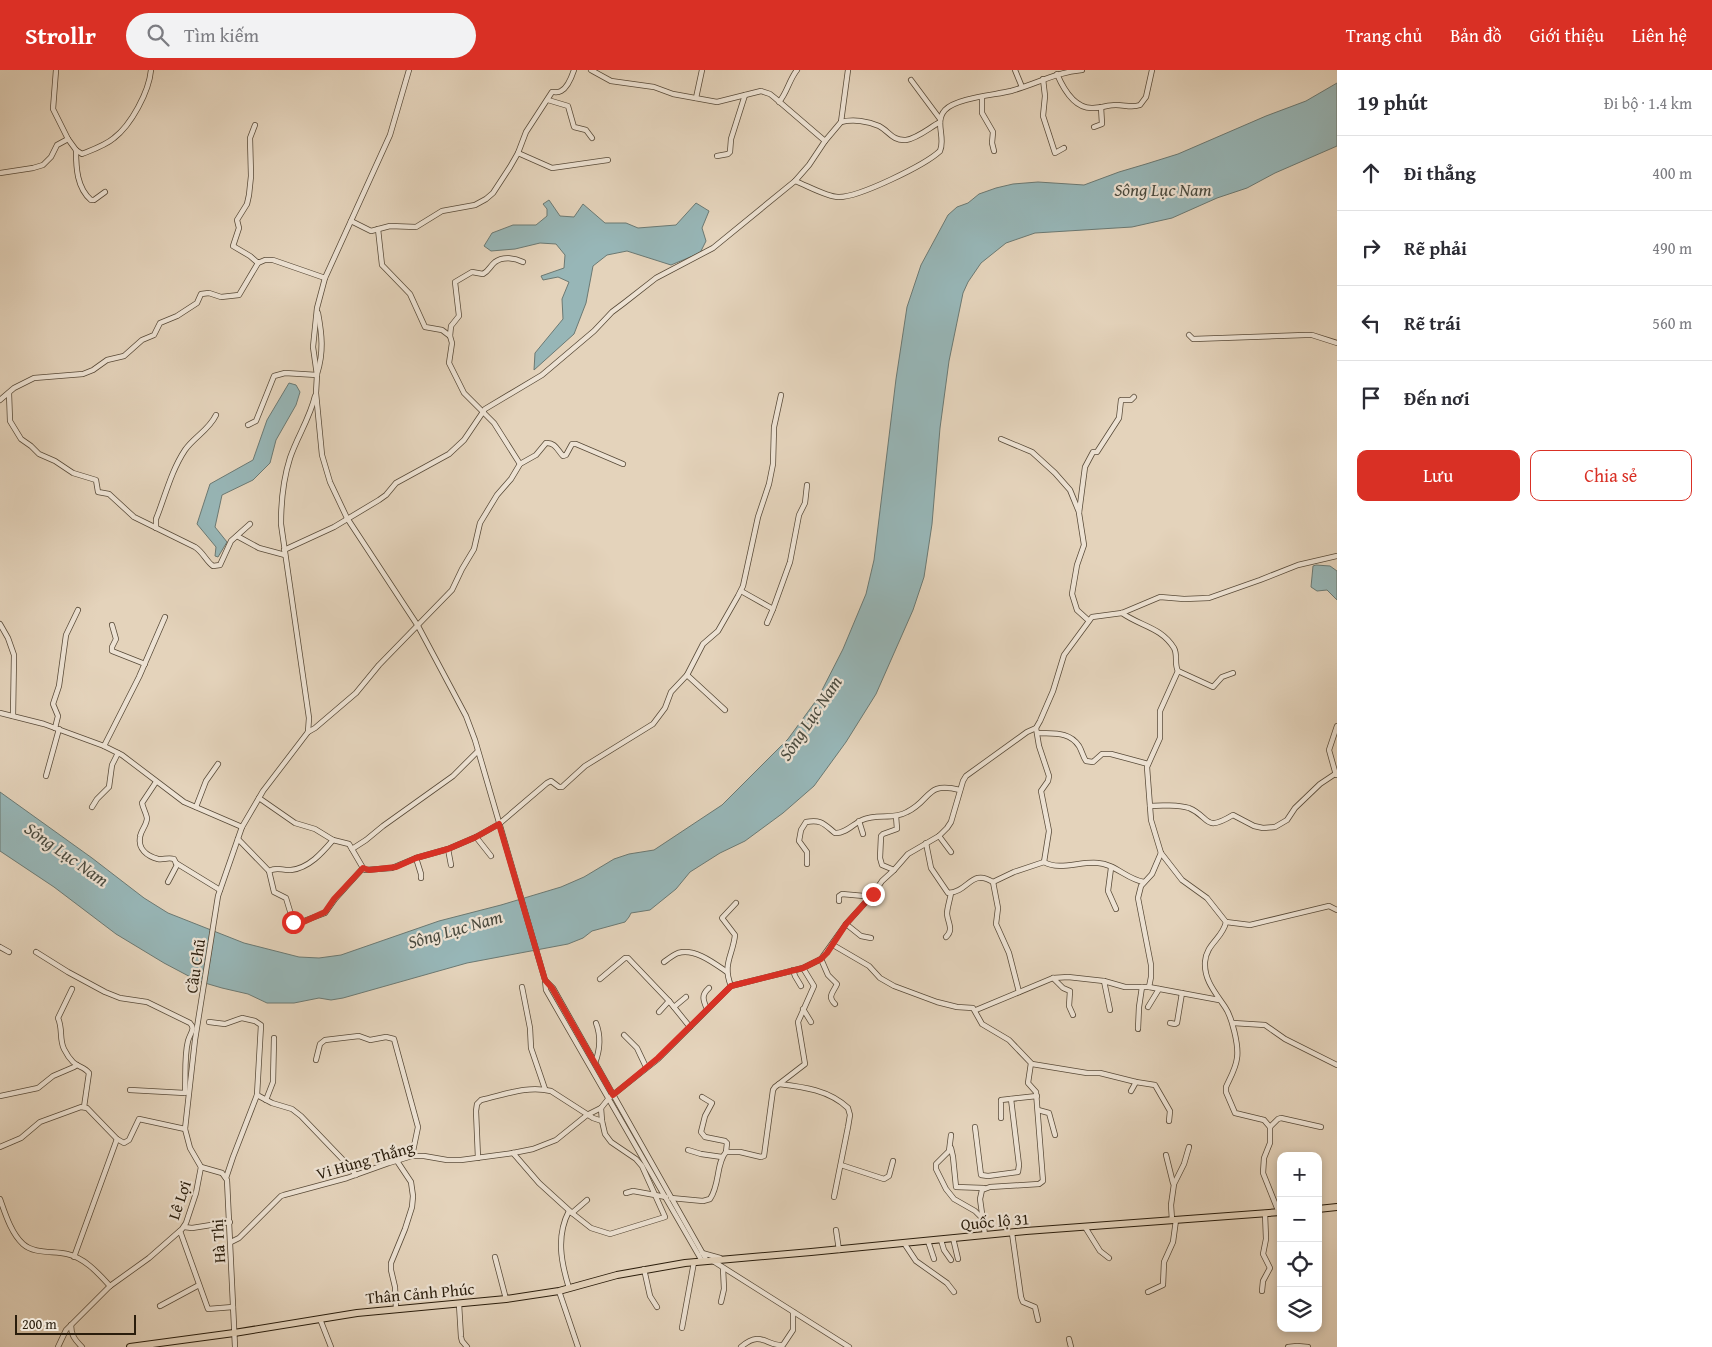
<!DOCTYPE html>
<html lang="vi">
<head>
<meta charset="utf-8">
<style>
	body { margin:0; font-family:"Gentium Book Plus",serif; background:#f2f2f3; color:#2b2b33 }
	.controls { position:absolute; right:15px; bottom:15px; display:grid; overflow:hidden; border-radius:10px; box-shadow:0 2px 8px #0003 }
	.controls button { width:45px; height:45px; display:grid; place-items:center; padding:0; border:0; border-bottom:1px solid #e1e1e2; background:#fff; color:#2b2b33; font:25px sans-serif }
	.scale { position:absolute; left:15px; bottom:12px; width:121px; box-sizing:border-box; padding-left:5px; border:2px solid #2a1d0c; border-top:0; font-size:14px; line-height:18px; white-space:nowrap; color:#2a1d0c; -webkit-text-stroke:4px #ede2d3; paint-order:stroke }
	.stop { position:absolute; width:15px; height:15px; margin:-11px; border:4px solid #d93025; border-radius:50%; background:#fff }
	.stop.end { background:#d93025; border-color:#fff; box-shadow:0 1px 5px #0008 }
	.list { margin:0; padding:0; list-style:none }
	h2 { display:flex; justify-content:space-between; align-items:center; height:65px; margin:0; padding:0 20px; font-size:21px }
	h2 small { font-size:16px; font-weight:400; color:#7c7c81 }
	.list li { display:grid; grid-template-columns:32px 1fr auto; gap:15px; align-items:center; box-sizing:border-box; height:75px; padding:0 20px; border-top:1px solid #e1e1e2 }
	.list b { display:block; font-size:19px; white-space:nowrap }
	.list em { font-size:16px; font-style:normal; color:#7c7c81 }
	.actions { display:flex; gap:10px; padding:15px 20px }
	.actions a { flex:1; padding:11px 0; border:1px solid #d93025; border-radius:10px; text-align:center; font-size:18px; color:#d93025 }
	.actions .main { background:#d93025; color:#fff }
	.icon { flex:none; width:28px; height:28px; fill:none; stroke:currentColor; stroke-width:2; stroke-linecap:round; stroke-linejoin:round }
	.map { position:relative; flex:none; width:1337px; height:1277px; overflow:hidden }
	header { display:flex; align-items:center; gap:30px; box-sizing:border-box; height:70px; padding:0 25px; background:#d93025; color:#fff }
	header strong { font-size:24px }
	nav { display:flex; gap:28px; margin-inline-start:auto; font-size:18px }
	.search { width:350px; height:45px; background:#f2f2f3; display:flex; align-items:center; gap:12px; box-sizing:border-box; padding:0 18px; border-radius:28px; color:#7c7c81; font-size:19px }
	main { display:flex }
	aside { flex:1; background:#fff }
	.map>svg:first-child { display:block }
</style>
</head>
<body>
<header>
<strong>Strollr</strong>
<div class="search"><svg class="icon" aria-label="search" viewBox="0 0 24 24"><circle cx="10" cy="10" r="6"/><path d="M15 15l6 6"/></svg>Tìm kiếm</div>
<nav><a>Trang chủ</a><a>Bản đồ</a><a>Giới thiệu</a><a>Liên hệ</a></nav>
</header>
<main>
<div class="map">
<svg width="1337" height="1277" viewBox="0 0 1337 1277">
	<rect width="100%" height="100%" fill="#e4d3bb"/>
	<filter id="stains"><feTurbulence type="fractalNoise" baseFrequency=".004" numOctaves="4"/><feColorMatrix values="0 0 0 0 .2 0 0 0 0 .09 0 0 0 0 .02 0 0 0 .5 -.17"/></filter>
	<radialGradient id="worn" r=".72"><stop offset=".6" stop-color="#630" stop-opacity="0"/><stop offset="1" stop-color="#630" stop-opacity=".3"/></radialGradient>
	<g fill="#97b6b7" stroke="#6b7973">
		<polygon points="1337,13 1337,76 1275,103 1247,118 1217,128 1172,148 1132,157 1035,163 1006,173 981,193 968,212 963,223 949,291 940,358 932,454 924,507 913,540 876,624 846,672 814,716 783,743 745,771 720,783 690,802 676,819 650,840 631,843 629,847 625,852 592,861 583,868 568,874 467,893 343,928 331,930 319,928 294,933 267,933 248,924 222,918 198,911 164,893 116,864 54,817 0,781 0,722 92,788 144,828 168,843 244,873 299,887 319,888 341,885 439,851 501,835 561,817 584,807 614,789 629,784 654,780 722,735 788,669 818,628 843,579 866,524 874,490 896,309 907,237 921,195 948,145 957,137 968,133 979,124 996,118 1013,114 1038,112 1084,115 1119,102 1146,94 1178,84 1266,46 1306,31"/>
		<polygon points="549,130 560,146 574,147 583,134 605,153 626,153 638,158 676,155 696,133 709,141 702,158 706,171 700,183 671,195 627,181 607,185 593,196 586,233 574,264 534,300 535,283 563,249 562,229 569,212 558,207 543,210 541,206 564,198 565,185 556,174 540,173 515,179 491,181 484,176 492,163 513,155 536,155 547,146 547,139 543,134"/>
		<polygon points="289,313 296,315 300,322 296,335 276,370 270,393 253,410 222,425 215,457 227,472 218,487 215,486 216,477 197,454 210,414 253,390 267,350"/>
		<polygon points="1316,495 1330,496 1337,501 1337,530 1327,520 1317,521 1311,517 1313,496"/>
	</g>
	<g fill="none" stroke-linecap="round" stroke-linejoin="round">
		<g stroke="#584a38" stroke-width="6">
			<g id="minor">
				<path d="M56 0 53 39 68 69 76 80 82 84C92 80 106 75 114 68 131 55 149 22 151 0"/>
				<polyline points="409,0 390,65 325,208 317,238 313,277 317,305 316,323 322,385 330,412 347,448 418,556 466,646 475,670 545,910 546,920 702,1191"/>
				<polyline points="591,0 611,11 654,17 673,24 717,32 761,21 770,24 775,28 825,71"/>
				<polyline points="1015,0 1022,17"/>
				<path d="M1057 4C1063 18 1075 39 1093 38 1101 38 1108 35 1116 35 1125 35 1132 38 1140 35L1146 27 1152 0"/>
				<polyline points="1043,9 1045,26 1043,46 1055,83 1064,78"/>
				<polyline points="911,10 940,49"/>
				<polyline points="982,27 982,43 993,62 992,73 994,81"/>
				<polyline points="696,28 702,0"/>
				<polyline points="548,30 568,36 574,57 586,60 592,68"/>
				<path d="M779 32C787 23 789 10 797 0"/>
				<polyline points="841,52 848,0"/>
				<polyline points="255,55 250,68 251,106 249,125 247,134 237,150 239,158 233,176 250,186 258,193 265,190 273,190 325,208"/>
				<polyline points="1094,57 1102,54 1101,37"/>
				<path d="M76 80C76 98 77 118 91 130H94L105 122"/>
				<polyline points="518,83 552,98 608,90"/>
				<polyline points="717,86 728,84 730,82 731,69 745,25"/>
				<polyline points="0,103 33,98 43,95 51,87 57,75 68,69"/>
				<path d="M795 111 809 95 825 71 841 52C853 49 868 51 879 56 889 61 892 71 906 70 918 68 929 58 940 52"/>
				<path d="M351 151 371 161 390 156 416 157 442 141 475 135 486 129 493 123 510 97 518 83 526 62 552 22C555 22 558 23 561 21 567 18 572 6 574 0"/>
				<polyline points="378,159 382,195 410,224 425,257 442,260 450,266 452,273 449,293 464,323 494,353 520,394"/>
				<polyline points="1189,265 1193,269 1305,265 1312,265 1337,273"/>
				<path d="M450 266 451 256 459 246 455 212 472 202 483 204C489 201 490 196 495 192 503 186 515 188 523 192"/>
				<path d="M317 304C324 282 322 265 318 243"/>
				<path d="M9 323 10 351 21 369 31 376 39 384 55 391 73 403 96 410 98 422 109 424 134 447 195 477C203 482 206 491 213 496L220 495 231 471 250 454"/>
				<polyline points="0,330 14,318 34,308 83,304 93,300 107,290 124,286 142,270 154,265 160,253 177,246 197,233 201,224 209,223 221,227 239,225 258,193"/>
				<polyline points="248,355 256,351 274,306 285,303 317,305"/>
				<polyline points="1001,369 1032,382 1055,403 1070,420 1079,442"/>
				<path d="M156 458V449C165 427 171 401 185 380 194 367 209 360 216 345"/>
				<polyline points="237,466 259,478 285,485"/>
				<path d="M284 480 334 457 379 430 386 425 396 413 449 384 464 370 485 339 542 305 594 261 612 242 624 233 656 208 713 178 795 111C806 115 827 127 838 127 858 128 925 95 940 81 946 68 934 52 945 40 956 28 995 25 1011 21 1036 14 1057 2 1082 0"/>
				<polyline points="741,521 773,539"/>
				<path d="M1122 543C1140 556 1161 557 1174 578 1178 585 1174 594 1178 601L1213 617 1222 607 1233 603"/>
				<polyline points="1088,550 1077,540 1072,524 1077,495 1084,475 1079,443 1085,397 1093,382 1097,382 1119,348 1121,330 1131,330 1134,327"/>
				<polyline points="767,553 773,539 790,492 799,445 805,433 807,415"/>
				<polyline points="0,554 8,568 14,585 13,646"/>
				<polyline points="112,555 116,569 112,577 112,581 145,594"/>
				<path d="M1178 601 1160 641V668L1147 697 1151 750 1161 783 1182 810 1207 828 1226 852C1223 868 1206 874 1205 892 1204 910 1215 922 1225 937 1232 947 1239 976 1237 988 1236 998 1230 1008 1226 1017V1022L1235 1043 1264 1050 1270 1057V1073L1264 1088 1263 1103 1279 1143"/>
				<polyline points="687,605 725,640"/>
				<polyline points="0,643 44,654 104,676 122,685 184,732 242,757"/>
				<polyline points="55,658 58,646 53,634 59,616 66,565 78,540"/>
				<path d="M1036 658 1039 676 1049 706 1048 711 1041 721 1049 761 1044 792C1059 801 1081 791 1098 793 1115 794 1128 810 1144 812"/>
				<path d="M308 662 315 658 356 623 379 595 452 520 462 499 474 479 480 453 497 425 511 409 520 394 536 385 546 373C555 372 558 381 563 386L566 385 572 374H576L623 394"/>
				<path d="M1038 663C1053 664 1069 661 1079 676 1082 681 1083 687 1086 691L1093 692 1102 684H1111L1148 694"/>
				<polyline points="104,676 139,607 165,547"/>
				<polyline points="1336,705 1329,680 1337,656"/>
				<polyline points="46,706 59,659"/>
				<path d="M156 712 142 733C143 738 146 743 147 748 147 755 141 760 140 767 138 779 147 786 158 789 164 790 168 787 174 789L177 795 168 812"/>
				<polyline points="259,728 295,753 315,759 333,770 349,774 363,798 365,800 392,798 416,788 448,779 476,767 499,754 547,713 551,711 559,717 562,717 585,696 653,654 665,638 671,622 687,605 703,574 718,561 738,526 743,516 758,447 769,414 773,394 774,357 781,325"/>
				<path d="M1150 736C1159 735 1180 735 1189 738 1211 747 1203 763 1233 745L1254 756 1263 758 1275 757 1287 750 1295 738 1320 714 1335 704"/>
				<polyline points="92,737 97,729 109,717 112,695 118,683"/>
				<polyline points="196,737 206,711 218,694"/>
				<polyline points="859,751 863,764"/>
				<polyline points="939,766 951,782"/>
				<polyline points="476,767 491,786"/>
				<polyline points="238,769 269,801 274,822 286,828 293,851 296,854 325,843 335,829 363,798"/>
				<path d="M926 773 931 798 948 823C969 822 971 798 993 812L1014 802 1044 792"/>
				<polyline points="352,779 366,770 383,756 453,706 477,682"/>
				<polyline points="448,779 451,795"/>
				<polyline points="416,788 421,804 421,808"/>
				<polyline points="176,793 220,820"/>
				<path d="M807 794V782L799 771 801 760 806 752C821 749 824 754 835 763 845 764 853 754 862 750 876 743 893 750 907 742 932 730 925 711 960 720"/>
				<polyline points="1111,798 1108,821 1116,839"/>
				<polyline points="894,800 882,795 880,788 881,766 883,764 897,759 896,746"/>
				<path d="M269 801C278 796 282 801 291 800 309 798 322 783 333 770"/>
				<polyline points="993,812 998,838 996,854 1009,883 1019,922"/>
				<polyline points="839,831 839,826 842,824 864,826 869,828"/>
				<polyline points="1226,852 1250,855 1329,836 1337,840"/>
				<polyline points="846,854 861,866 871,868"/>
				<path d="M946 867C954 860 948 853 947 844 947 838 950 830 951 823"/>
				<polyline points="833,875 869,896 880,908 894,916 937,932 957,937 973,938 982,954 1009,970 1031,993 1028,1013 1036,1022 1043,1111 1039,1114 990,1117 982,1120 980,1129 985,1165"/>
				<polyline points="0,877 9,882"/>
				<path d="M36 882 68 902 105 922 120 928 147 932 190 953C196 959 190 963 188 971 184 987 186 1006 185 1023"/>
				<path d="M821 889 828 905 837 914C833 923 827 926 835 934"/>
				<path d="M664 892C668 889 673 885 678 883 695 878 714 893 727 902"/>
				<polyline points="793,900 795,906 801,916"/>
				<polyline points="1053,908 1063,918 1070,921 1069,936 1073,945"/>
				<polyline points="600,909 625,888 628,888 669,931 690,957"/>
				<polyline points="546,911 553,918 707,1191"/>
				<polyline points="1104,911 1110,940"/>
				<path d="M731 916C722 894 733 885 735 865L722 848 736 833"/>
				<polyline points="522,917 530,958 531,978 545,1019"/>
				<polyline points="1149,917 1151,907 1151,895 1138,828 1141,816 1152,804 1161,783"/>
				<path d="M72 919 58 948C63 959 59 969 64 979 66 983 70 989 73 992 78 997 85 997 89 1003L84 1037"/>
				<polyline points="674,937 686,927"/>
				<polyline points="1148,937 1159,919"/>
				<path d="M707 939C703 930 701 925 709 918"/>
				<polyline points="803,939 811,952"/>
				<polyline points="976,940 1053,908 1068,907 1104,911 1125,917 1149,917 1219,930"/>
				<polyline points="659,942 669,931"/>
				<polyline points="209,952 225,954 242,948 255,951 261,955 257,1025 233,1087 226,1108"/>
				<polyline points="1170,953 1175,954 1177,953 1182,923"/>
				<polyline points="1233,953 1265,955 1285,969 1337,995"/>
				<polyline points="1138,959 1139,937 1142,917"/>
				<polyline points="624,965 637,978 646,997"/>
				<polyline points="316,990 320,974 325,970 359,966 370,970 386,967 394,969 418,1057 412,1086"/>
				<path d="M595 993C600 980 601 966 596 953"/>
				<polyline points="1032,994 1087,1003 1100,1003 1136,1012 1155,1015 1170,1041 1169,1051"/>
				<polyline points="779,1014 805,994 798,952 814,916 803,898"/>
				<polyline points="130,1020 185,1023"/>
				<polyline points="1131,1021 1136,1012"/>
				<polyline points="257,1025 272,1033 292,1039 301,1046 348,1095 356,1105"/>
				<polyline points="0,1026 38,1018 53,1006 74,997 77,995"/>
				<polyline points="702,1027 712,1033 705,1046 701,1062 705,1067 725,1071 727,1073 726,1082"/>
				<polyline points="266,1030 273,1012 274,968"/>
				<polyline points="1038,1040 1049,1043 1055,1065"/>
				<polyline points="1001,1048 1001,1030 1037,1026"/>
				<polyline points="975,1057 981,1105 988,1106 1018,1102 1019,1095 1011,1029"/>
				<polyline points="1270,1057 1278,1049 1281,1048 1321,1057"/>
				<polyline points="951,1065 949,1081 936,1094 936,1099 946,1119 954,1129 975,1141 982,1148"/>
				<polyline points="0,1077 21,1068 40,1052 81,1037 87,1038 117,1069 124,1073 129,1070 139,1049 185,1059"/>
				<polyline points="951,1078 953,1087 956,1117 984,1118"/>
				<polyline points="688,1080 701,1084 722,1087"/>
				<polyline points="513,1083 539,1113 572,1143 591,1158 610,1164 665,1147 642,1096 636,1089 611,1072 605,1064 602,1051 601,1038 609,1028 658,989 731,916 803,898 821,889 846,854 873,824 882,811 894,800 908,784 939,766 947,758 951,752 963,711 966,706 1027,662 1036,658 1040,651 1053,621 1064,585 1092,547 1122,543 1160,527 1184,529 1209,528 1260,510 1298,495 1337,486"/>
				<polyline points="1166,1085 1173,1113"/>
				<path d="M478 1088 476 1041 477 1034 481 1030C504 1025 527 1015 551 1021L593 1048 602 1051"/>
				<polyline points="841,1095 884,1109 889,1106 893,1091"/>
				<polyline points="201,1097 222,1103 227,1110 235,1277"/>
				<polyline points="626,1123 633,1121 666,1127"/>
				<path d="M671 1128 703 1131 710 1129C720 1115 716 1093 726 1082H740L761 1087 764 1086 773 1020 775 1017 779 1014C804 1017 829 1020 848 1038L850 1045 848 1057 834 1127"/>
				<path d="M0 1129C5 1143 11 1163 23 1174 34 1184 53 1181 67 1184 85 1188 98 1203 110 1216"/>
				<path d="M569 1141C556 1166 561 1192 569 1218"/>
				<polyline points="572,1143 587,1130"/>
				<polyline points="1172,1150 1171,1135 1174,1114 1184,1094 1189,1077"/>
				<polyline points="184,1157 192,1158 230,1152"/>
				<polyline points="1085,1157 1100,1181 1109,1188"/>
				<polyline points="836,1160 839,1180"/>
				<polyline points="180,1161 208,1239 233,1237"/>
				<polyline points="1012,1163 1021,1227 1023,1232 1035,1237 1038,1250"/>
				<polyline points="953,1168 958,1189"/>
				<polyline points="941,1170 944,1180 951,1190"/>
				<polyline points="928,1171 934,1189"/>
				<polyline points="231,1172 239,1168 281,1126 284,1125 347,1108 389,1093 412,1086 424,1086 447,1090 461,1090 513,1083 533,1079 556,1070 587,1045 601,1038"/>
				<polyline points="904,1173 916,1191 947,1213 954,1222"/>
				<polyline points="702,1183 720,1188"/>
				<polyline points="74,1187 117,1069"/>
				<polyline points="495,1187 506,1229"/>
				<polyline points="713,1191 849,1277"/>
				<polyline points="644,1199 650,1226 657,1237"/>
				<polyline points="559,1221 578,1277"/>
				<polyline points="1262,1221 1263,1211 1270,1198 1263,1184 1266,1169 1265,1143"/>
				<polyline points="1148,1222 1163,1215 1164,1192 1173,1172 1176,1150"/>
				<polyline points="721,1232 724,1219 723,1198"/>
				<polyline points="459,1234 461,1267 462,1271 467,1277"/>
				<polyline points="160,1236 199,1215"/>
				<polyline points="396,1239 395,1217 391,1200 391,1193 405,1159 412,1137 413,1126 411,1112 397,1091"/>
				<polyline points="320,1249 331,1277"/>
				<path d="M71 1255C71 1265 75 1270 82 1277"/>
				<polyline points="682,1258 694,1192"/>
				<polyline points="1069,1269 1071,1277"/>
				<path d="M58 1277 66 1260 110 1216 149 1188 182 1159 186 1153 196 1123 201 1097 190 1078 185 1059 195 970 218 826 242 757 263 721 308 662 309 648 281 454C281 431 283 410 290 388 297 367 310 348 315 326"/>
				<path d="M741 1277C761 1259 767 1277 783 1275L793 1260V1242"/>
				<polyline points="1288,1277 1297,1276 1308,1277"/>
			</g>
		</g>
		<g stroke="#2a1d0c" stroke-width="8">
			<g id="highway">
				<polyline points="1318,1139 1337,1137"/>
				<polyline points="130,1277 234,1263 357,1243 506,1229 559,1221 617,1205 685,1193 811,1182 1026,1161 1281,1142"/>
			</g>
		</g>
		<use href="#minor" stroke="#ede2d3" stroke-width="4.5"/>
		<use href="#highway" stroke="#e4d3bb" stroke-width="6"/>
	</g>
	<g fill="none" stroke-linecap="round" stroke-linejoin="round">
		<polyline stroke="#d93025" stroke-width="6" points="293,852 295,854 299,854 325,842 334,829 363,798 369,800 396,797 416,788 448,779 476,767 499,754 545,910 552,918 613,1025 658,988 731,916 803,898 821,889 827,883 846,854 873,824"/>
	</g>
	<g text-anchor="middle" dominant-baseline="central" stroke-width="4.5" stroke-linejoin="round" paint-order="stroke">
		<g font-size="16" fill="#2a1d0c" stroke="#ede2d3">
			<text transform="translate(195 896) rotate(-81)">Cầu Chũ</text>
			<text transform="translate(365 1090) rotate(-16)">Vi Hùng Thắng</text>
			<text transform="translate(179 1130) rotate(-71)">Lê Lợi</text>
			<text transform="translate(995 1151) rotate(-5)">Quốc lộ 31</text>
			<text transform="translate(218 1171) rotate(-93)">Hà Thị</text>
			<text transform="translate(420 1223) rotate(-5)">Thân Cảnh Phúc</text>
		</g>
		<g font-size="18" font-style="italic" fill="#4b4b3f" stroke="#ede2d3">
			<text x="1163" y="119">Sông Lục Nam</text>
			<text transform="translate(810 648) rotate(-56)">Sông Lục Nam</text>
			<text transform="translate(67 784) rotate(35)">Sông Lục Nam</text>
			<text transform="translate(455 859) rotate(-16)">Sông Lục Nam</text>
		</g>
	</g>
	<rect width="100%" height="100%" filter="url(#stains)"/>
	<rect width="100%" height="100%" fill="url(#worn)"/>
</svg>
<div class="controls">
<button>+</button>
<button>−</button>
<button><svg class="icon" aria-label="locate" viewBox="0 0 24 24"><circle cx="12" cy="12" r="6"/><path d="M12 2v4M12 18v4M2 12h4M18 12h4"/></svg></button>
<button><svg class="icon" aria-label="layers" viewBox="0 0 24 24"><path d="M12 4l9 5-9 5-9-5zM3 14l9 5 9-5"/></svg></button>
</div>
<div class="scale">200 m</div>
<div class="stop" style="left:293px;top:852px"></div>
<div class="stop end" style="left:873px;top:824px"></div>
</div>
<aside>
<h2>19 phút<small>Đi bộ · 1.4 km</small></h2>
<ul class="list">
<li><svg class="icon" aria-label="ahead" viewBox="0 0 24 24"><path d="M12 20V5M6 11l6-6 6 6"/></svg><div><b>Đi thẳng</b></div><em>400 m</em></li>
<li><svg class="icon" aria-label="right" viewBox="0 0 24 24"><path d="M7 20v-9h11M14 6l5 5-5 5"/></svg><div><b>Rẽ phải</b></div><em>490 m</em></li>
<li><svg class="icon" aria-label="left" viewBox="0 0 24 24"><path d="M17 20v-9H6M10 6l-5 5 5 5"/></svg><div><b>Rẽ trái</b></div><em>560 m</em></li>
<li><svg class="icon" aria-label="arrive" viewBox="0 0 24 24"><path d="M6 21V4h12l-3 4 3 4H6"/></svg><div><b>Đến nơi</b></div></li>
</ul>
<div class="actions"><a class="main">Lưu</a><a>Chia sẻ</a></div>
</aside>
</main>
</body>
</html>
